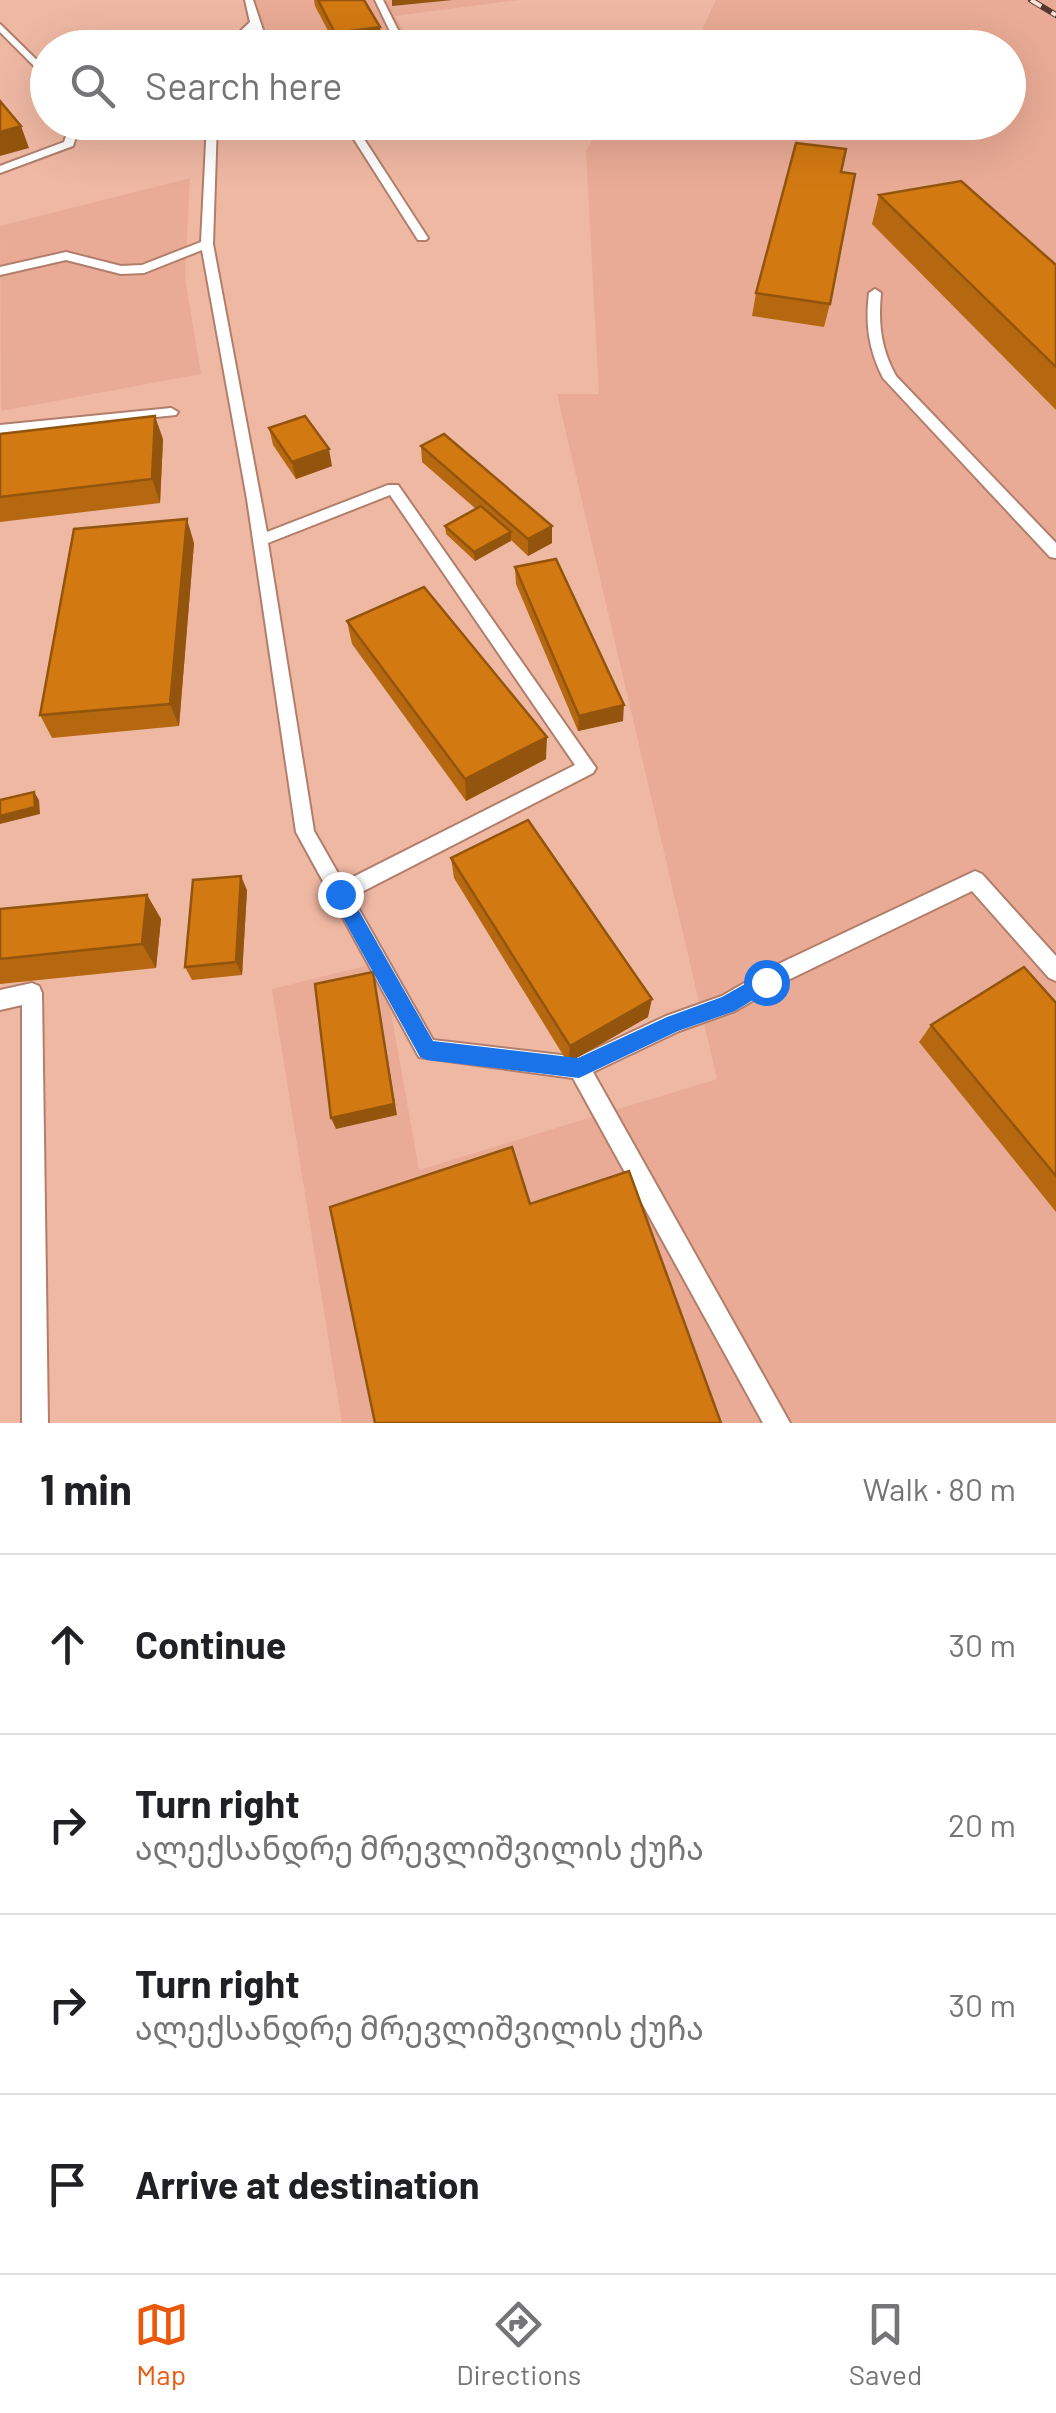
<!DOCTYPE html>
<html lang="en">
<head>
<meta charset="utf-8">
<style>
	body { margin:0; font-family:Barlow,"Noto Sans Georgian",sans-serif; background:#f2f2f2; color:#202124 }
	.stop { position:absolute; width:30px; height:30px; margin:-22px; border:8px solid #1a73e8; border-radius:50%; background:#fff }
	.stop.end { background:#1a73e8; border-color:#fff; box-shadow:0 2px 10px #0008 }
	.list { margin:0; padding:0; list-style:none }
	h2 { display:flex; justify-content:space-between; align-items:center; height:130px; margin:0; padding:0 40px; font-size:42px }
	h2 small { font-size:32px; font-weight:400; color:#757577 }
	.list li { display:grid; grid-template-columns:65px 1fr auto; gap:30px; align-items:center; box-sizing:border-box; height:180px; padding:0 40px; border-top:2px solid #e0e0e0 }
	.list b { display:block; font-size:38px; white-space:nowrap }
	.list p { margin:0; font-size:32px; white-space:nowrap; color:#757577 }
	.list em { font-size:32px; font-style:normal; color:#757577 }
	.icon { flex:none; width:55px; height:55px; fill:none; stroke:currentColor; stroke-width:2; stroke-linecap:round; stroke-linejoin:round }
	.map { position:relative; flex:none; width:1056px; height:1423px; overflow:hidden }
	.search { position:absolute; background:#fff; box-shadow:0 10px 40px #0002; left:30px; right:30px; top:30px; height:110px; display:flex; align-items:center; gap:25px; box-sizing:border-box; padding:0 35px; border-radius:55px; color:#757577; font-size:38px }
	.sheet { height:850px; background:#fff }
	nav { display:flex; justify-content:space-around; align-items:center; box-sizing:border-box; height:140px; border-top:2px solid #e0e0e0; background:#fff; font-size:28px; color:#757577 }
	nav a { display:grid; justify-items:center; gap:5px }
	nav .on { color:#ea580c }
	.map>svg:first-child { display:block }
</style>
</head>
<body>
<div class="map">
<svg width="1056" height="1423" viewBox="0 0 1056 1423">
	<rect width="100%" height="100%" fill="#efb8a3"/>
	<g fill="#e9ab95">
		<polygon points="249,0 518,0 395,16 411,43 381,48 228,48 255,23"/>
		<polygon points="716,0 1056,0 1056,1423 342,1423 272,989 382,962 419,1170 717,1079 557,394 599,394 586,151 601,123 1008,122 1008,48 657,47 657,44 696,42"/>
		<polygon points="190,178 185,278 201,374 1,411 0,226"/>
	</g>
	<g fill="none" stroke-linecap="round" stroke-linejoin="round">
		<g stroke="#b27e6b" stroke-width="4">
			<g id="service">
				<polygon points="245,0 253,0 269,48 260,48 253,30 233,48 223,48 250,22"/>
				<polygon points="375,0 383,0 407,48 398,48"/>
				<polygon points="0,24 48,71 48,80 0,32"/>
				<polygon points="71,122 81,122 73,146 0,173 0,166 64,142"/>
				<path d="M207 122H217L213 244 267 532 388 485H398L596 768 593 773 352 897 433 1040 578 1057 666 1016 722 996 772 967 975 871 982 874 1056 956V981L1049 978 972 891 786 981 735 1011 679 1031 593 1072 790 1423H763L573 1078 419 1057 296 832 247 499 202 250 144 273 121 274 66 260 0 275V267L66 252 121 266 142 265 201 242ZM390 495 575 765 343 882 314 831 268 543Z"/>
				<polygon points="343,122 353,122 428,238 426,240 418,240"/>
				<path d="M875 289 881 293C878 324 881 349 896 376L1056 543V558L1050 557 883 378C869 350 865 325 869 293Z"/>
				<polygon points="171,408 178,412 176,415 0,433 0,425"/>
				<polygon points="32,983 39,986 42,993 48,1423 22,1423 22,1005 0,1010 0,990"/>
			</g>
		</g>
		<use href="#service" fill="#fff" fill-rule="evenodd"/>
		<g stroke="#54382f" stroke-width="6">
			<polyline id="rail" points="1031,0 1056,15"/>
		</g>
		<use href="#rail" stroke="#fce0d5" stroke-width="4" stroke-dasharray="12" stroke-linecap="butt"/>
	</g>
	<g fill="#b5680f">
		<polygon points="314,0 364,0 380,27 382,42 337,48 315,6"/>
		<polygon points="841,172 830,304 824,327 752,316 756,293"/>
		<polygon points="879,195 1056,265 1056,410 872,224"/>
		<polygon points="269,428 332,466 296,479 273,445"/>
		<polygon points="0,434 163,439 160,503 0,522"/>
		<polygon points="421,446 552,543 528,556 511,540 475,561 446,534 445,526 476,509 422,462"/>
		<polygon points="194,543 179,726 52,738 40,715"/>
		<polygon points="515,567 623,721 578,731 516,584"/>
		<polygon points="347,621 546,759 466,801 352,644"/>
		<polygon points="451,858 648,1017 568,1063 454,878"/>
		<polygon points="247,890 242,975 192,980 185,967"/>
		<polygon points="147,895 161,919 156,968 0,984 0,909"/>
		<polygon points="1056,1003 1056,1212 919,1042 931,1025"/>
	</g>
	<g fill="#93550d">
		<polygon points="392,0 453,0 392,6"/>
		<polygon points="380,27 382,42 337,48 335,33"/>
		<polygon points="21,126 29,148 0,156 0,132"/>
		<polygon points="155,416 163,439 160,503 152,479"/>
		<polygon points="329,449 332,466 296,479 292,462"/>
		<polygon points="187,519 194,543 179,726 170,704"/>
		<polygon points="552,526 552,543 528,556 528,539"/>
		<polygon points="511,532 511,541 475,561 474,552"/>
		<polygon points="624,705 623,721 578,731 579,716"/>
		<polygon points="547,737 546,759 466,801 465,779"/>
		<polygon points="34,792 39,800 40,814 0,824 0,816"/>
		<polygon points="241,876 247,890 242,975 236,962"/>
		<polygon points="147,895 161,919 156,968 142,944"/>
		<polygon points="373,972 397,1115 336,1129 331,1118"/>
		<polygon points="652,999 648,1017 568,1063 570,1046"/>
	</g>
	<g fill="#d27912" stroke="#93550d" stroke-width="2.5">
		<polygon points="318,0 364,0 380,27 335,33"/>
		<polygon points="0,101 21,126 0,132"/>
		<polygon points="796,143 846,149 841,172 855,174 830,304 756,293"/>
		<polygon points="961,181 1056,265 1056,367 879,195"/>
		<polygon points="155,416 152,479 0,497 0,434"/>
		<polygon points="305,416 329,449 292,462 269,428"/>
		<polygon points="444,434 552,526 528,539 421,446"/>
		<polygon points="481,506 511,532 474,552 445,526"/>
		<polygon points="187,519 170,704 40,715 74,529"/>
		<polygon points="556,559 624,705 579,716 515,567"/>
		<polygon points="424,587 547,737 465,779 347,621"/>
		<polygon points="34,792 35,807 0,816 0,800"/>
		<polygon points="528,820 652,999 570,1046 451,858"/>
		<polygon points="241,876 236,962 185,967 193,880"/>
		<polygon points="147,895 142,944 0,959 0,909"/>
		<polygon points="1024,967 1056,1003 1056,1176 931,1025"/>
		<polygon points="373,972 394,1104 331,1118 315,984"/>
		<polygon points="512,1147 530,1204 629,1171 721,1423 375,1423 330,1207"/>
	</g>
	<polygon fill="#1a73e8" points="340,886 346,888 433,1041 578,1058 667,1017 722,997 766,972 775,982 772,988 735,1011 678,1031 579,1078 427,1060 420,1057 333,900 333,888"/>
</svg>
<div class="stop" style="left:766px;top:982px"></div>
<div class="stop end" style="left:340px;top:894px"></div>
<div class="search"><svg class="icon" aria-label="search" viewBox="0 0 24 24"><circle cx="10" cy="10" r="6"/><path d="M15 15l6 6"/></svg>Search here</div>
</div>
<section class="sheet">
<h2>1 min<small>Walk · 80 m</small></h2>
<ul class="list">
<li><svg class="icon" aria-label="ahead" viewBox="0 0 24 24"><path d="M12 20V5M6 11l6-6 6 6"/></svg><div><b>Continue</b></div><em>30 m</em></li>
<li><svg class="icon" aria-label="right" viewBox="0 0 24 24"><path d="M7 20v-9h11M14 6l5 5-5 5"/></svg><div><b>Turn right</b><p>ალექსანდრე მრევლიშვილის ქუჩა</p></div><em>20 m</em></li>
<li><svg class="icon" aria-label="right" viewBox="0 0 24 24"><path d="M7 20v-9h11M14 6l5 5-5 5"/></svg><div><b>Turn right</b><p>ალექსანდრე მრევლიშვილის ქუჩა</p></div><em>30 m</em></li>
<li><svg class="icon" aria-label="arrive" viewBox="0 0 24 24"><path d="M6 21V4h12l-3 4 3 4H6"/></svg><div><b>Arrive at destination</b></div></li>
</ul>
</section>
<nav>
<a class="on"><svg class="icon" aria-label="map" viewBox="0 0 24 24"><path d="M3 6l6-2 6 2 6-2v14l-6 2-6-2-6 2zM9 4v14M15 6v14"/></svg>Map</a>
<a><svg class="icon" aria-label="directions" viewBox="0 0 24 24"><path d="M12 3l9 9-9 9-9-9zM9 14v-3h6M13 9l2 2-2 2"/></svg>Directions</a>
<a><svg class="icon" aria-label="saved" viewBox="0 0 24 24"><path d="M7 4h10v16l-5-4-5 4z"/></svg>Saved</a>
</nav>
</body>
</html>
